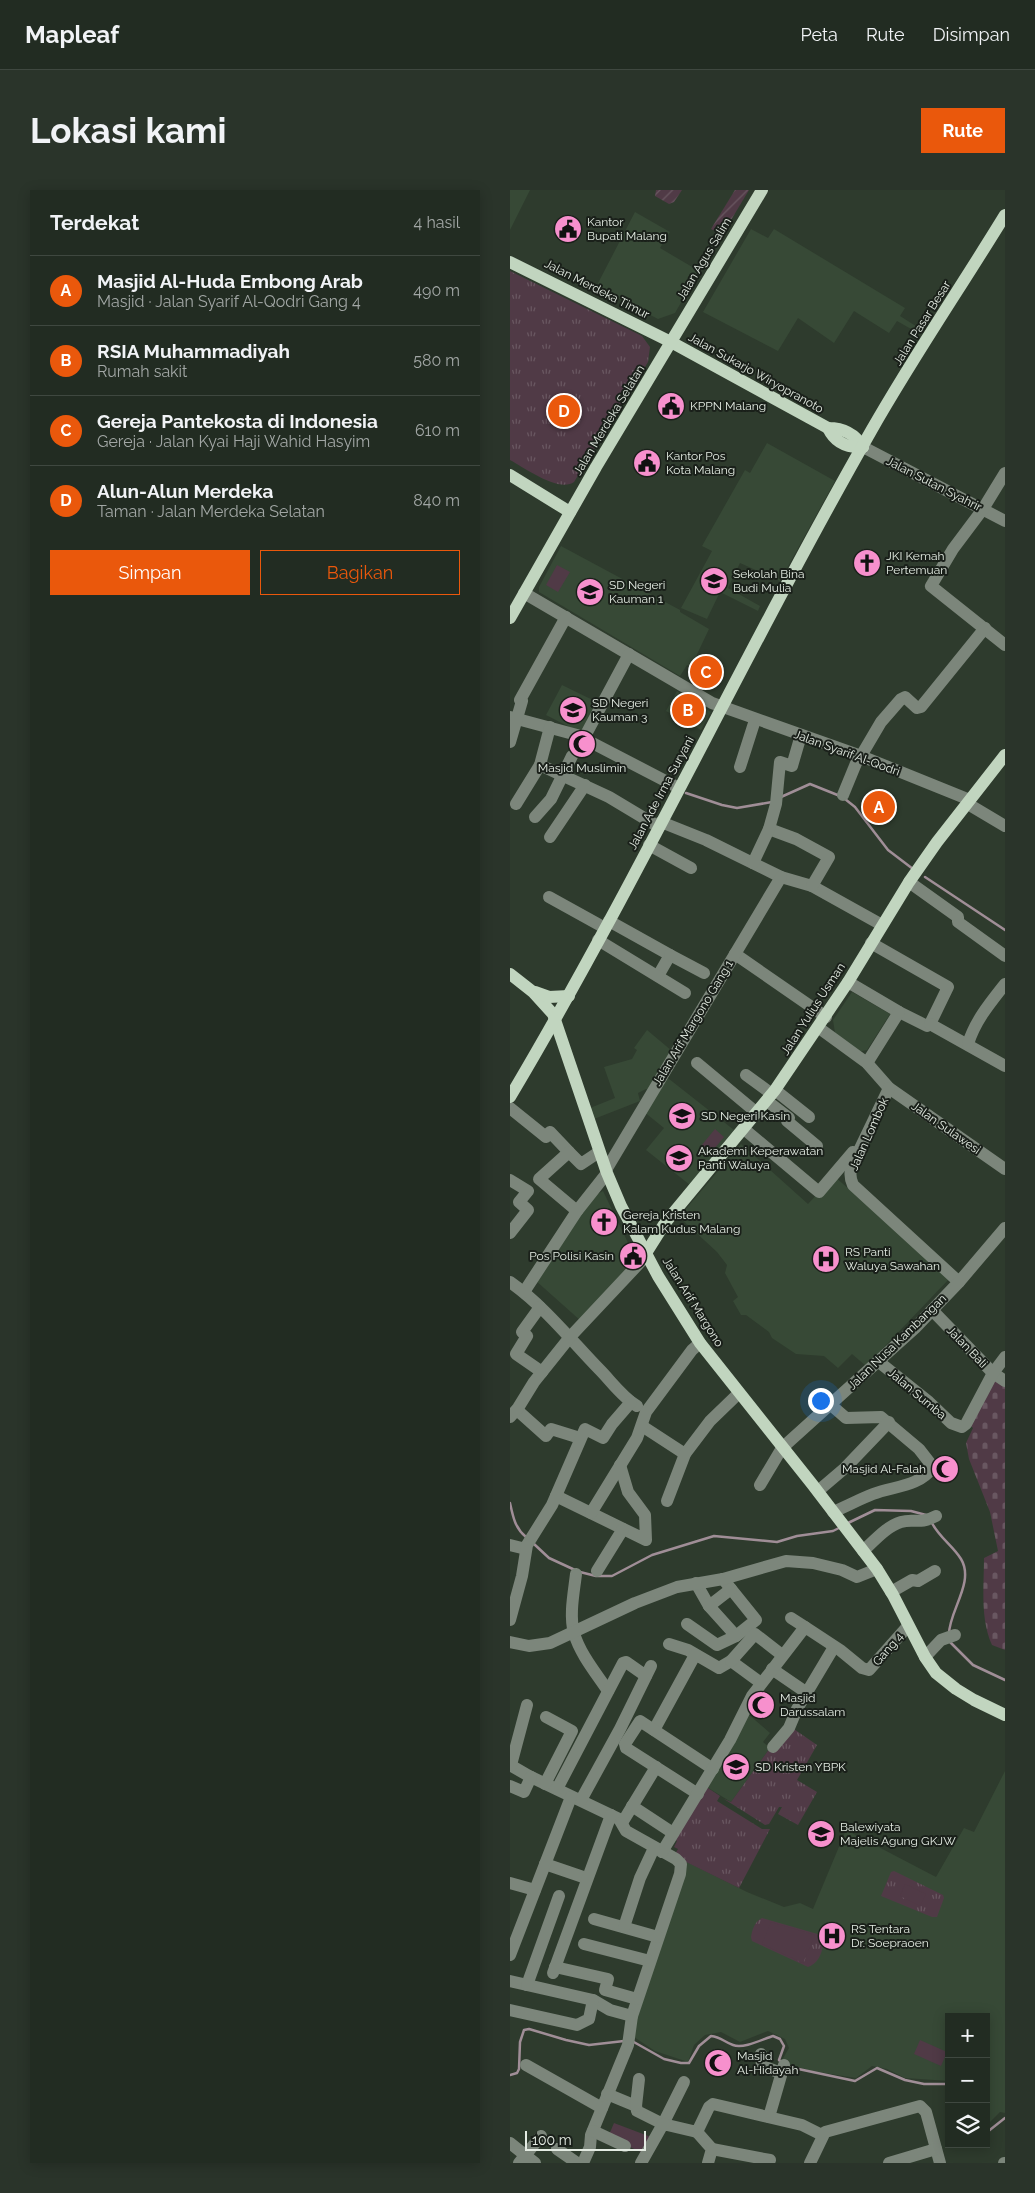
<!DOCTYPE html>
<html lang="id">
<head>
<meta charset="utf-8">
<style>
	body { margin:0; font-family:Raleway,sans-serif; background:#2a342a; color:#f1f3f6 }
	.controls { position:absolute; right:15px; bottom:15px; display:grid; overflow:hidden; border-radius:0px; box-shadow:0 2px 12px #0003 }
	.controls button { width:45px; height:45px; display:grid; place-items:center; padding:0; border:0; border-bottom:1px solid #3f4840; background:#222c22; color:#f1f3f6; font:25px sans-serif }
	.scale { position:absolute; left:15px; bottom:12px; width:121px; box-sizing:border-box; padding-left:5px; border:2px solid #e4ece3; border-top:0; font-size:14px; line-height:18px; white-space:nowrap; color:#e4ece3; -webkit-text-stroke:4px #1a201a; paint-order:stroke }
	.you { position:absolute; left:310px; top:1210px; width:18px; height:18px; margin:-12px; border:4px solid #fff; border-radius:50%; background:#1a73e8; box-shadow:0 0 0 8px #1a73e833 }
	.badge { display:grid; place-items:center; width:32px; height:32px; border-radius:50%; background:#ea580c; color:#fff; font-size:16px; font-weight:700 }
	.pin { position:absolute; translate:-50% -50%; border:2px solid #fff; box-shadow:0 1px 5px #0006 }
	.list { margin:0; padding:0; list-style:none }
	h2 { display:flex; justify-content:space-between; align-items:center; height:65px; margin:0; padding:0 20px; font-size:21px }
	h2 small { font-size:16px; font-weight:400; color:#a2a7a5 }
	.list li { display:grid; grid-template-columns:32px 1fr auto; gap:15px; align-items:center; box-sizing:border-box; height:70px; padding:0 20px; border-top:1px solid #3f4840 }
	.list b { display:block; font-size:19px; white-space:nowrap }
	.list p { margin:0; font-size:16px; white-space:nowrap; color:#a2a7a5 }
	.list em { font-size:16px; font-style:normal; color:#a2a7a5 }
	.actions { display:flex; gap:10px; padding:15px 20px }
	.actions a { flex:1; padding:11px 0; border:1px solid #ea580c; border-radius:0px; text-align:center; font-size:18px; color:#ea580c }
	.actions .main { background:#ea580c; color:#fff }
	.icon { flex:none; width:28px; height:28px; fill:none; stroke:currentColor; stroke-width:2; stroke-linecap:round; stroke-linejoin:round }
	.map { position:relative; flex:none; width:495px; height:1973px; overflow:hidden; border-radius:0px }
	header { display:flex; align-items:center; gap:30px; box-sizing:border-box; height:70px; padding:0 25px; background:#222c22; border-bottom:1px solid #3f4840 }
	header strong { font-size:24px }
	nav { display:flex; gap:28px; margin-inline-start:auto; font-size:18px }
	.intro { display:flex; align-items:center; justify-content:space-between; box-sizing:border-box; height:120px; padding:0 30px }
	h1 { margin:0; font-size:35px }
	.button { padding:12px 22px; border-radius:0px; background:#ea580c; color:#fff; font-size:18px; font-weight:700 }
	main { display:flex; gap:30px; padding:0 30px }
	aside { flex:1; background:#222c22; border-radius:0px; box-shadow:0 2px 12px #0003 }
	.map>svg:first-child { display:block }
</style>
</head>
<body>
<header>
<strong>Mapleaf</strong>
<nav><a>Peta</a><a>Rute</a><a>Disimpan</a></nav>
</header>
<div class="intro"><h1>Lokasi kami</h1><a class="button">Rute</a></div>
<main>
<aside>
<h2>Terdekat<small>4 hasil</small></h2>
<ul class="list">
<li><span class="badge">A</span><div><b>Masjid Al-Huda Embong Arab</b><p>Masjid · Jalan Syarif Al-Qodri Gang 4</p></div><em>490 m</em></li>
<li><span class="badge">B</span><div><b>RSIA Muhammadiyah</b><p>Rumah sakit</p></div><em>580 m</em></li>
<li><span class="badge">C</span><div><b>Gereja Pantekosta di Indonesia</b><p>Gereja · Jalan Kyai Haji Wahid Hasyim</p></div><em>610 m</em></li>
<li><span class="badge">D</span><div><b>Alun-Alun Merdeka</b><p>Taman · Jalan Merdeka Selatan</p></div><em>840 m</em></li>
</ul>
<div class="actions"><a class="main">Simpan</a><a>Bagikan</a></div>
</aside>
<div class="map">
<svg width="495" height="1973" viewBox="0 0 495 1973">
	<defs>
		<pattern id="grass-tufts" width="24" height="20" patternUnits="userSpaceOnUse" patternTransform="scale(1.25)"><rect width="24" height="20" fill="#503a46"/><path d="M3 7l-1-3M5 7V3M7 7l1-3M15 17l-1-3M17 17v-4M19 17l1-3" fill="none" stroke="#695761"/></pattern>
		<pattern id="cemetery-stones" width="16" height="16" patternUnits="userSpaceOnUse" patternTransform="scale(1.25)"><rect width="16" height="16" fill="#503a46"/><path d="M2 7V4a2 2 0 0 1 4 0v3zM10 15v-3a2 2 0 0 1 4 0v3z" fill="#695761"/></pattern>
		<pattern id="garden-furrows" width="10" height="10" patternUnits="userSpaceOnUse" patternTransform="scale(1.25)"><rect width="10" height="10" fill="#503a46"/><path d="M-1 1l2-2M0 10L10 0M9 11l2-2" fill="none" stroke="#695761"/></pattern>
	</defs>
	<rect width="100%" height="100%" fill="#2e3b2d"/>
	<g fill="#374936">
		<polygon points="0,0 20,0 0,40"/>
		<polygon points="125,22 160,42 150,58 189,81 165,123 148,129 86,97"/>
		<polygon points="241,39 258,48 264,39 395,118 390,126 412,140 410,144 387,131 379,143 344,121 324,153 288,128 268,161 193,122"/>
		<polygon points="257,253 325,291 270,391 230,373 218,398 250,416 248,421 210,402 197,429 171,418 202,361 192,356 235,280 240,283"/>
		<polygon points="51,356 170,420 170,422 199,439 181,477 177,475 170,486 29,402 29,397"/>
		<polygon points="52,495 91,514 75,545 36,525"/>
		<polygon points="167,501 201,522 191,540 156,521"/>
		<polygon points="342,802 380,824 357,860 347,862 325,843 323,830"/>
		<polygon points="137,840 162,861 139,901 136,899 128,903 130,911 84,929 80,918 105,908 94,877 122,869 127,860 124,858"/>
		<polygon points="154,885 224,940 180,995 136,960 154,938 133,921"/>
		<polygon points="231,954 298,1014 324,986 440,1088 356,1176 342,1164 328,1178 314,1166 286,1164 262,1148 259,1142 236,1125 231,1125 223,1111 228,1107 215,1083 217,1075 207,1062 169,1027"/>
		<polygon points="93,1001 122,1061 119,1063 124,1074 71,1131 25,1090 78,1009"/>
		<polygon points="238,1524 260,1543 253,1552 260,1558 221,1612 195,1596"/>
		<polygon points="495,1581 495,1923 490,1922 476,1936 476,1827 439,1827 439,1891 395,1888 377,1879 362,1876 346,1888 302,1881 280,1875 272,1870 279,1858 275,1849 258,1841 230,1852 211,1842 195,1845 184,1855 178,1872 145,1861 124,1847 121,1833 177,1672 237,1702 274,1717 290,1713 303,1719 336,1640 426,1687 454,1638 464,1642"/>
	</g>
	<g fill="url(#grass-tufts)">
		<path d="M0 81 132 146 140 157 138 172 64 292C49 303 15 278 0 270Z"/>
		<polygon points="281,1537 307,1555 287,1590 307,1602 288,1635 268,1624 272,1617 269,1617 259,1634 255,1635 214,1609 221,1612 260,1558"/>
		<polygon points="195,1596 210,1606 207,1611 252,1639 260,1639 229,1698 164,1666 168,1659 164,1657 167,1651 162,1648"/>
		<polygon points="384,1681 433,1705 434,1708 427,1727 422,1727 371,1706 381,1682"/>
		<path d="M252 1728 311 1745C316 1756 310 1773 298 1777L242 1751 241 1747C242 1740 245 1731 252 1728Z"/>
	</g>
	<path fill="url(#cemetery-stones)" d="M485 1191 495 1195V1460L482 1455C470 1428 474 1397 474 1368L488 1361 480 1322 459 1269 456 1253 463 1238 460 1235Z"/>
	<g fill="url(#garden-furrows)">
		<polygon points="146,0 172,0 164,12 159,14 145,6"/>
		<polygon points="225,0 239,0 212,45 201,39"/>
	</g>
	<g fill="#503a46">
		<polygon points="47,375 60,382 48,402 36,395"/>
		<polygon points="205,939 214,947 200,964 191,956"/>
		<polygon points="395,1694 416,1704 410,1716 390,1706"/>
		<polygon points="261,1732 305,1745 293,1773 252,1754"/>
		<polygon points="410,1850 437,1862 431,1876 404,1864"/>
		<polygon points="104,1933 141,1947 133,1963 98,1947"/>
	</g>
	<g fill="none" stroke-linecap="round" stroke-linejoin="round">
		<g stroke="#a08e97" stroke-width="2.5">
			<polyline points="176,603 212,615 227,618 262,612"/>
			<polyline points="271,607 300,594 330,606"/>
			<polyline points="335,609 345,617 378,660 403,679"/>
			<polyline points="415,687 495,740"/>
			<path d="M0 1313C3 1327 5 1338 16 1347"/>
			<polyline points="338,1333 365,1320 401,1321 416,1325"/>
			<path d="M422 1333C429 1347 443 1356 451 1369 465 1392 439 1421 439 1444"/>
			<polyline points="24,1354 39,1368 65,1380"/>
			<polyline points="70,1382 86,1386 102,1386 142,1365 204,1346 267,1352 287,1346 323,1341 331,1337"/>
			<polyline points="440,1452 463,1475 495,1490"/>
			<path d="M122 1851 154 1869 171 1873H179L189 1856 201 1846C211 1847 214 1852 223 1855 234 1859 253 1849 263 1846L270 1849 274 1856 269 1870 270 1871"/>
			<polyline points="279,1877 345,1891 367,1878 395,1890 414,1894 439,1894"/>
			<polyline points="0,1885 7,1883 9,1879 10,1852 14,1840 19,1839 56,1850 79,1855 114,1851"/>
			<polyline points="476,1943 495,1928"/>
		</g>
		<g stroke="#7c867b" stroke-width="12">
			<polyline points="353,257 495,331"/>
			<polyline points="495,283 473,319 443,359 421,396 495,455"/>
			<polyline points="14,403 202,513 351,566 460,610"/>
			<polyline points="0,527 67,545 169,598"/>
			<polyline points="74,548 119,464"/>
			<polyline points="0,552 12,511 10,510 56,427"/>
			<polyline points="351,566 371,532 391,509 395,507 407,518 411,517 475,438"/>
			<polyline points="30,575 99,607 149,637"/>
			<polyline points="230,577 245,530"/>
			<polyline points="333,605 349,566"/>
			<polyline points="6,614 30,575 40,537"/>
			<polyline points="458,614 495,636"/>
			<polyline points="25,627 41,609 62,566"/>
			<polyline points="151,632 196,650 271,687 302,696 372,735"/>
			<polyline points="259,639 286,649 319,667 302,696"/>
			<polyline points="40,647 75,595"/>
			<polyline points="139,655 181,678"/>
			<polyline points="243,673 259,639 266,614 270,572 282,576 291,545"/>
			<polyline points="399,692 448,727 448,732 495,766"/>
			<polyline points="39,707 95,738"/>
			<polyline points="99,731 160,765 148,786"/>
			<polyline points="88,750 175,803"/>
			<polyline points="361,753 438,797 420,834"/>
			<polyline points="225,764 316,827"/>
			<polyline points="160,765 194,783"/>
			<polyline points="338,792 389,822 417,836 420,834"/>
			<polyline points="420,834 495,876"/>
			<polyline points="309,838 357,873 379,898 495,979"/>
			<path d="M458 854C465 831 480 813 495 794"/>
			<polyline points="187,873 247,923"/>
			<polyline points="357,873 389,822"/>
			<polyline points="236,885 262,904"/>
			<path d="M379 898 344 971C340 980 339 986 343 995L449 1092"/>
			<polyline points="265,900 299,927"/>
			<polyline points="257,911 279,928 277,931 307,956"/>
			<polyline points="0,918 36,947 40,942 59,962"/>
			<polyline points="234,939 309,1002 343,962"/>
			<polyline points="96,980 271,687"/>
			<polyline points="0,990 18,1001 9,1012 18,1020 0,1043"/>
			<polyline points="67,1021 29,989 59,962 71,974 89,962"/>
			<path d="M0 1092C34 1116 60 1149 89 1179 101 1191 112 1207 127 1216"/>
			<polyline points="14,1102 67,1021 97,983"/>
			<polyline points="30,1117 12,1142 17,1146 6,1164 32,1182"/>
			<polyline points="422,1120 483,1183 495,1191"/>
			<polyline points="369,1172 419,1212 441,1233 452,1237 456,1234 483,1183 495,1167"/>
			<path d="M321 1215 336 1228 371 1227 409 1259 423 1277C409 1297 384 1296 363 1304 350 1309 337 1316 323 1322"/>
			<polyline points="7,1220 36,1246 41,1239 70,1248"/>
			<polyline points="0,1227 8,1218 24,1192 60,1147 137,1065"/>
			<polyline points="132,1236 175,1264"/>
			<polyline points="250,1295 272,1258 405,1138 449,1092 495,1038"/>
			<polyline points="308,1301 335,1278 379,1232"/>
			<polyline points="46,1306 136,1350 135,1325 118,1302 110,1275"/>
			<polyline points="157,1311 175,1264 200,1231 229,1203"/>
			<polyline points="81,1323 127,1248 136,1222 182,1160 190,1153"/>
			<polyline points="0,1355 16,1359"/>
			<path d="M353 1361C364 1351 377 1336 391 1332 404 1328 409 1335 426 1326"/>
			<polyline points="87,1381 113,1339"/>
			<path d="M66 1384C64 1402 59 1425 64 1443 70 1464 86 1483 98 1501"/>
			<polyline points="213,1389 246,1430 226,1446"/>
			<polyline points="381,1402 402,1390 408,1391 425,1381"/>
			<polyline points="199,1416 221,1399"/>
			<polyline points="281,1428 295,1437"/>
			<polyline points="0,1430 12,1386 17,1355 42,1315 75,1239 93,1248 102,1234 121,1212"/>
			<polyline points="177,1434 207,1455 226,1446 199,1416 186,1393"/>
			<polyline points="0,1452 19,1456 40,1453 125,1413 167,1397 213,1389 276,1371 303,1373 332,1380 347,1387 367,1379"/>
			<polyline points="159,1454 178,1460 209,1478 221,1471 251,1493"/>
			<polyline points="415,1467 431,1450 445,1445"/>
			<polyline points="221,1471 245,1444 272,1465"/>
			<polyline points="262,1479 297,1503"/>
			<polyline points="144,1540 185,1465"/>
			<polyline points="263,1557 279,1538 287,1519 324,1457"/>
			<polyline points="0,1575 19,1586 109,1629 116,1641 166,1669 171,1674 170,1684 122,1826 118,1855 81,1945 80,1957 73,1973"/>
			<polyline points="1,1575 17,1515"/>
			<polyline points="35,1594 62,1541 36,1527"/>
			<polyline points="0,1596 14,1602 21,1587"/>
			<polyline points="47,1599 113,1473 116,1472 136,1486"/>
			<polyline points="188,1604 116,1558 115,1554 130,1531 203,1579"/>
			<polyline points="71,1610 110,1539 141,1476"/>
			<polyline points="122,1616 163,1643"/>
			<polyline points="112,1633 146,1577"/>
			<polyline points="152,1662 220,1550 242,1506 295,1437 330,1460 352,1478 359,1480 398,1436"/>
			<polyline points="35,1674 76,1688"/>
			<polyline points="0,1693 25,1700"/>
			<polyline points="84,1729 148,1747"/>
			<polyline points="114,1737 130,1688 144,1658"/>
			<polyline points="74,1754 140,1771"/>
			<polyline points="0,1765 61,1607"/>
			<polyline points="45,1777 98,1789 95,1800 127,1809"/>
			<polyline points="43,1783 101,1625"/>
			<polyline points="0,1791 83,1810 100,1820 122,1826"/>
			<polyline points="17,1795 49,1706"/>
			<polyline points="0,1820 67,1835 79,1829 83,1810"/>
			<polyline points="251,1864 252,1876 271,1883"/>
			<polyline points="16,1875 92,1918"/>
			<polyline points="97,1904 126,1916 127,1921 153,1934 174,1892"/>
			<polyline points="126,1916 129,1889"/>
			<polyline points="259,1927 274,1875"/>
			<polyline points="83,1941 115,1956"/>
			<polyline points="187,1942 202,1959 198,1973"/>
			<polyline points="0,1953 25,1973"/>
			<polyline points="47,1959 67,1973"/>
			<polyline points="202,1959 260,1970"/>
			<polyline points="9,1973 31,1946"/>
			<polyline points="131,1973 153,1934 187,1942 199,1917 203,1914 292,1935 312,1945"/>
			<polyline points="300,1973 315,1942 410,1916 416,1922 430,1973"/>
			<polyline points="379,1973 426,1959"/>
			<polyline points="494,1973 495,1973"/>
		</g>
		<g stroke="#c1d5bf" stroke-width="12">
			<path d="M0 72 161 152 318 238C333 238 345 244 353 257"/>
			<path d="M318 238C325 253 337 258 353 257"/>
			<polyline points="0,285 60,322"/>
			<polyline points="0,428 86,277 252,0"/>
			<polyline points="0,784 23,802 43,824 97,983 111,1016 148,1086 190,1153 302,1294 367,1379 383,1405 415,1467 426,1483 446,1499 464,1510 495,1525"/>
			<polyline points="25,802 39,807 59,806"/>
			<path d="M0 907C129 690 236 460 361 241 403 167 451 97 495 25"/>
			<polyline points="136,1063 155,1033 265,900 338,792 399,692 427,652 495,565"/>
		</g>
	</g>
	<defs>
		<g id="civic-disc" transform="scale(1.4375)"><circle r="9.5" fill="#f790cd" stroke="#1a201a"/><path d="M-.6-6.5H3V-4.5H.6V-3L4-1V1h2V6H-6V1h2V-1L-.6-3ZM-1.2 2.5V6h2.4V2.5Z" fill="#111"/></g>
		<g id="church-disc" transform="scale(1.4375)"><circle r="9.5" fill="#f790cd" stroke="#1a201a"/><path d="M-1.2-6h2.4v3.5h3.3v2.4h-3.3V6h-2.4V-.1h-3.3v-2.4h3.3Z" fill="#111"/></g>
		<g id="school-disc" transform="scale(1.4375)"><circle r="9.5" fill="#f790cd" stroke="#1a201a"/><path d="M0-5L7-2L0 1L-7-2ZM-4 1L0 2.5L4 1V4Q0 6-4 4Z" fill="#111"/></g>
		<g id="mosque-disc" transform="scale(1.4375)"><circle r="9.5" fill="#f790cd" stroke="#1a201a"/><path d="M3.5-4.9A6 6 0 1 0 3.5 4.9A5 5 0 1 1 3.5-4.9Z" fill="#111"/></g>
		<g id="university-disc" transform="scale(1.4375)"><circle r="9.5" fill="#f790cd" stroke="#1a201a"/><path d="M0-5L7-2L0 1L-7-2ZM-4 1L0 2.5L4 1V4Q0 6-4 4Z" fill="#111"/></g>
		<g id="hospital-disc" transform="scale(1.4375)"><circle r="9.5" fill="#f790cd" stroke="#1a201a"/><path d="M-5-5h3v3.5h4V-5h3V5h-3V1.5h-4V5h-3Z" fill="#111"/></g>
	</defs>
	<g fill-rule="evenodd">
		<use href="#civic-disc" x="58" y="39"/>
		<use href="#civic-disc" x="161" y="216"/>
		<use href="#civic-disc" x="137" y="273"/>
		<use href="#church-disc" x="357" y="373"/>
		<use href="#school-disc" x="204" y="391"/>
		<use href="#school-disc" x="80" y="402"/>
		<use href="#school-disc" x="63" y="520"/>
		<use href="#mosque-disc" x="72" y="554"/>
		<use href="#school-disc" x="172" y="926"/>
		<use href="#university-disc" x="169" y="968"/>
		<use href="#church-disc" x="94" y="1032"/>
		<use href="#civic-disc" x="123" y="1066"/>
		<use href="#hospital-disc" x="316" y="1069"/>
		<use href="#mosque-disc" x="435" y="1279"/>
		<use href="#mosque-disc" x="251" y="1515"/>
		<use href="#school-disc" x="226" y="1577"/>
		<use href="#university-disc" x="311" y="1644"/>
		<use href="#hospital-disc" x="322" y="1746"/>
		<use href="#mosque-disc" x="208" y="1873"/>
	</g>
	<g text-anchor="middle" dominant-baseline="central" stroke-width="4" stroke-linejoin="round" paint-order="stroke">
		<g font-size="12" fill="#e4ece3" stroke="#1a201a" text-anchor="start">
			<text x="77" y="32">Kantor<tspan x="77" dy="14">Bupati Malang</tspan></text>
			<text x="180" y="216">KPPN Malang</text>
			<text x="156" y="266">Kantor Pos<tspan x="156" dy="14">Kota Malang</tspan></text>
			<text x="376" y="366">JKI Kemah<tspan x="376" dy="14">Pertemuan</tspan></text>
			<text x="223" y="384">Sekolah Bina<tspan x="223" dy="14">Budi Mulia</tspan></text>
			<text x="99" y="395">SD Negeri<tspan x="99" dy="14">Kauman 1</tspan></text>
			<text x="82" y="513">SD Negeri<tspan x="82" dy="14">Kauman 3</tspan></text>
			<text x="72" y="578" text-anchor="middle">Masjid Muslimin</text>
			<text x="191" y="926">SD Negeri Kasin</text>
			<text x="188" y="961">Akademi Keperawatan<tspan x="188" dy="14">Panti Waluya</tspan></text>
			<text x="113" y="1025">Gereja Kristen<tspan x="113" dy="14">Kalam Kudus Malang</tspan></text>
			<text x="335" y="1062">RS Panti<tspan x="335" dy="14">Waluya Sawahan</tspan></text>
			<text x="104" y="1066" text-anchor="end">Pos Polisi Kasin</text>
			<text x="416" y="1279" text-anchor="end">Masjid Al-Falah</text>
			<text x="270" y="1508">Masjid<tspan x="270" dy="14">Darussalam</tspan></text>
			<text x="245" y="1577">SD Kristen YBPK</text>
			<text x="330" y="1637">Balewiyata<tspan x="330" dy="14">Majelis Agung GKJW</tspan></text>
			<text x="341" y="1739">RS Tentara<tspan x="341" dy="14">Dr. Soepraoen</tspan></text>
			<text x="227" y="1866">Masjid<tspan x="227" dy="14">Al-Hidayah</tspan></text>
		</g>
		<g font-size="12" fill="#e4ece3" stroke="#1a201a">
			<text transform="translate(194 69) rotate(-59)">Jalan Agus Salim</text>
			<text transform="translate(87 99) rotate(27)">Jalan Merdeka Timur</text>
			<text transform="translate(412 133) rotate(-58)">Jalan Pasar Besar</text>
			<text transform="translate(246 183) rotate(29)">Jalan Sukarjo Wiryopranoto</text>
			<text transform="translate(99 230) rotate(-59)">Jalan Merdeka Selatan</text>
			<text transform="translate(424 294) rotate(27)">Jalan Sutan Syahrir</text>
			<text transform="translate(337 563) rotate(20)">Jalan Syarif Al-Qodri</text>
			<text transform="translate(151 603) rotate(-62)">Jalan Ade Irma Suryani</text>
			<text transform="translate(303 819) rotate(-57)">Jalan Yulius Usman</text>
			<text transform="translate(183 833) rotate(-59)">Jalan Arif Margono Gang 1</text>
			<text transform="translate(436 938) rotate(35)">Jalan Sulawesi</text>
			<text transform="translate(359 944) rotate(-66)">Jalan Lombok</text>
			<text transform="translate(183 1112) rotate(58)">Jalan Arif Margono</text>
			<text transform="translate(387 1152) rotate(-44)">Jalan Nusa Kambangan</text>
			<text transform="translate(457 1157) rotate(46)">Jalan Bali</text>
			<text transform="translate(407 1204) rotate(40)">Jalan Sumba</text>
			<text transform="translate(378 1459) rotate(-49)">Gang 4</text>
		</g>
	</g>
</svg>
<div class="controls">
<button>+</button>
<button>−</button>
<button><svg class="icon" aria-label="layers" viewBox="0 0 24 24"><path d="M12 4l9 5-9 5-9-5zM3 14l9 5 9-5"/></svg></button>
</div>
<div class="scale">100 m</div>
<div class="you"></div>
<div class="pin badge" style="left:369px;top:617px">A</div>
<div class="pin badge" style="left:178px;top:520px">B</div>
<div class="pin badge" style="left:196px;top:482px">C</div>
<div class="pin badge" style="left:54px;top:221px">D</div>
</div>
</main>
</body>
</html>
